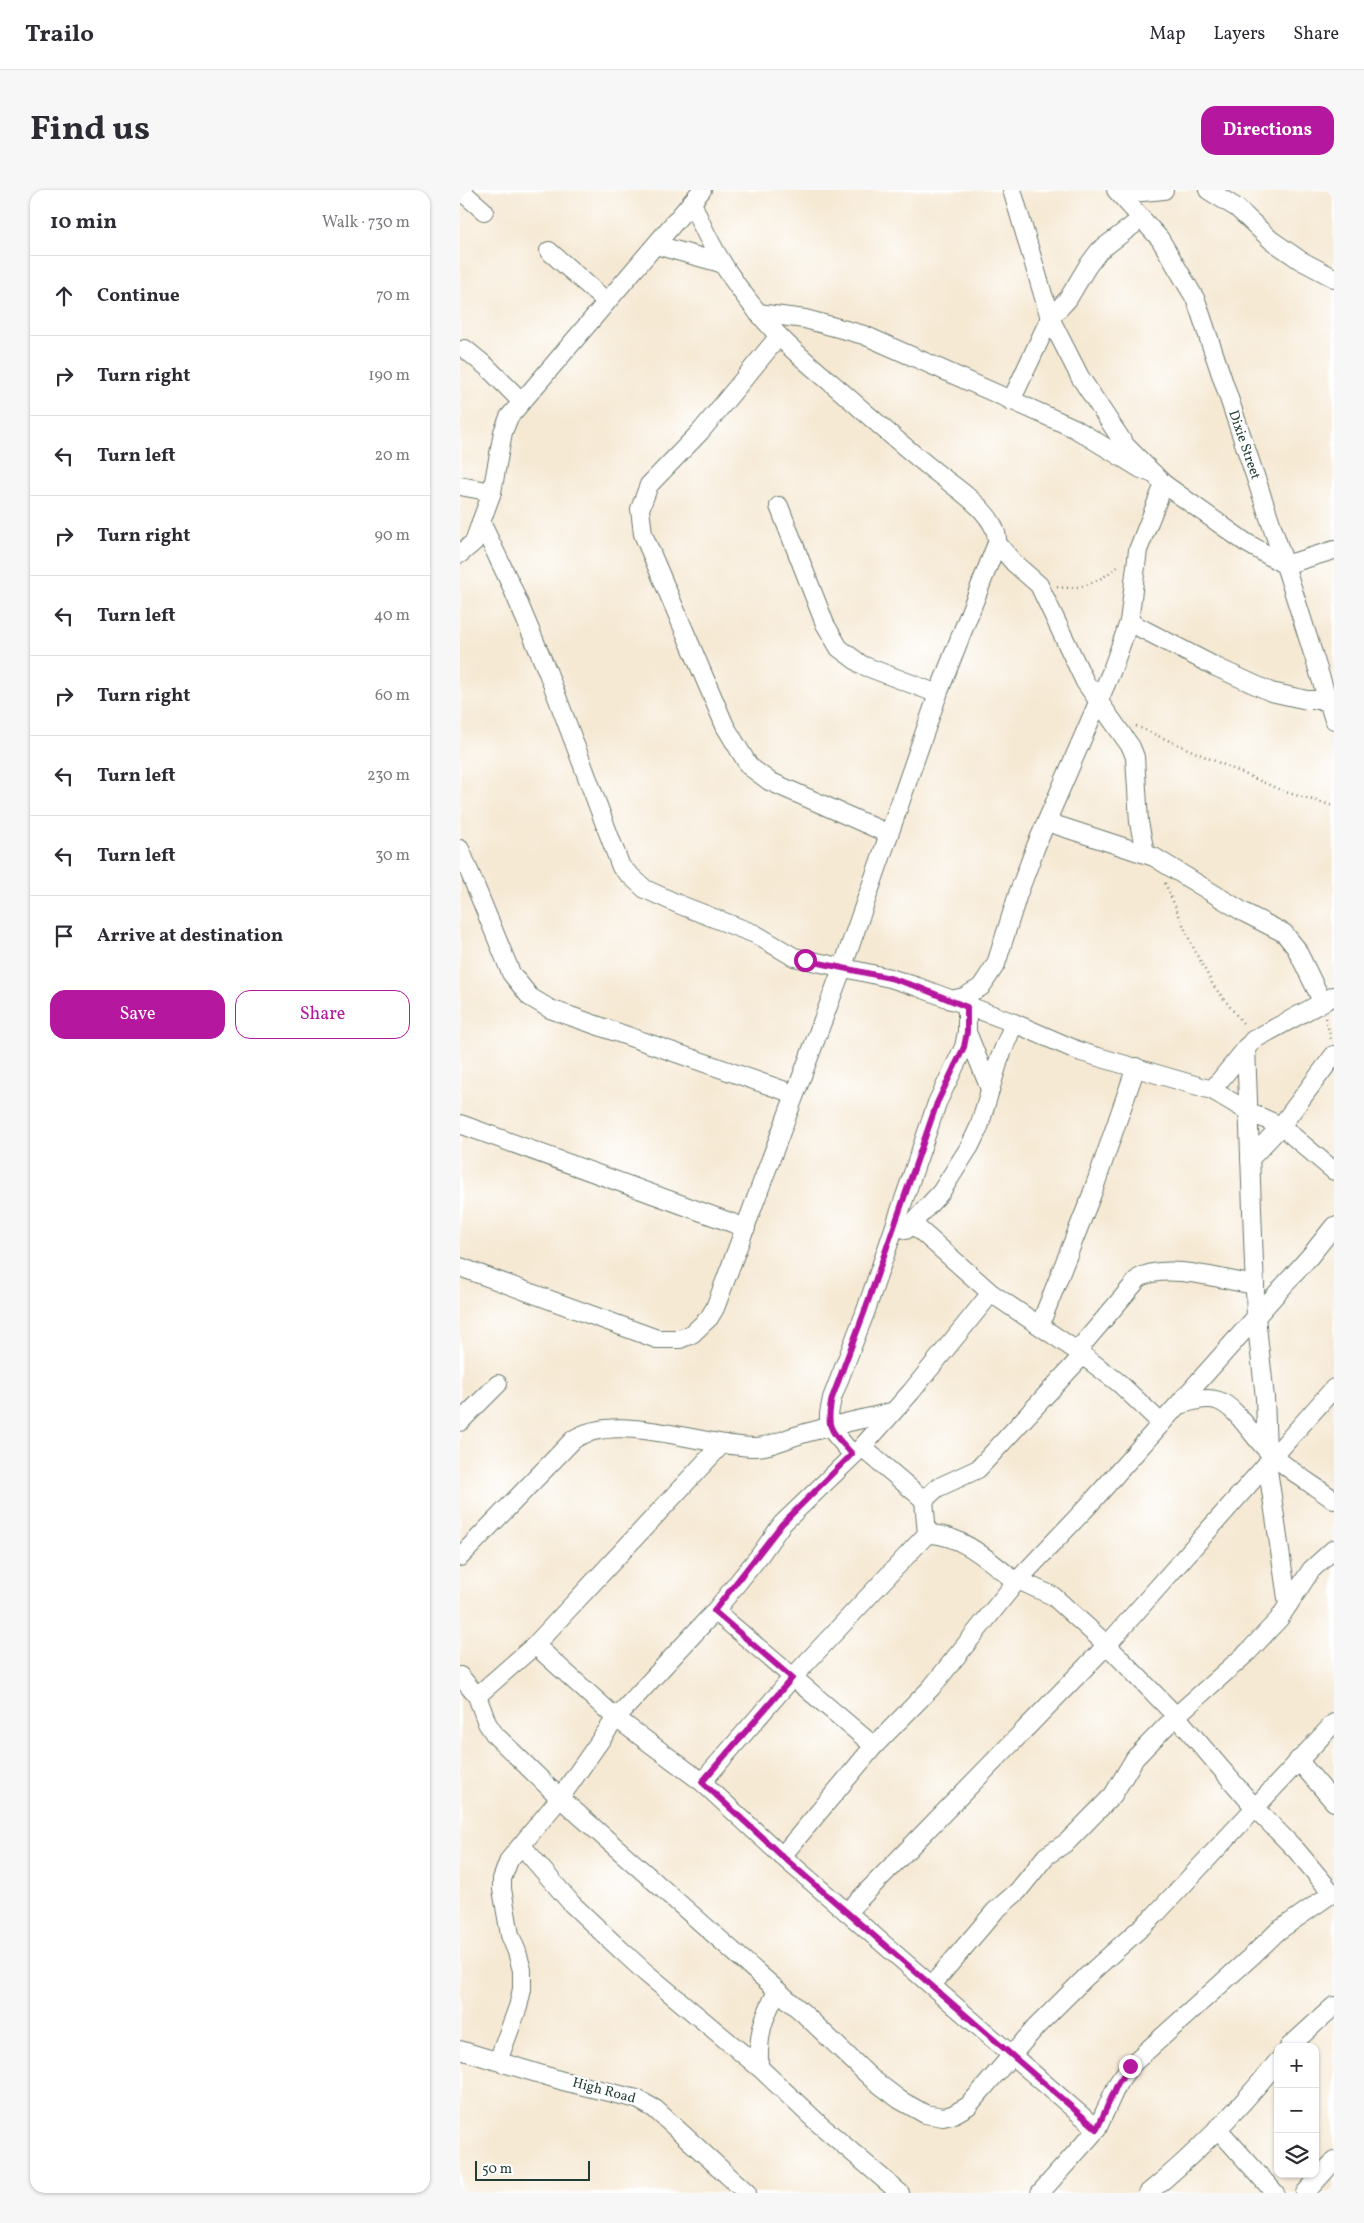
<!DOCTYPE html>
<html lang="en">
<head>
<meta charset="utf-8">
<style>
	body { margin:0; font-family:Vollkorn,serif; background:#f7f7f7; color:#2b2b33 }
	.controls { position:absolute; right:15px; bottom:15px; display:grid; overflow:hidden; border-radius:10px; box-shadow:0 1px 4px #0004 }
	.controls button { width:45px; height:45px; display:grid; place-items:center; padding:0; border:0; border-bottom:1px solid #e1e1e2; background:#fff; color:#2b2b33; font:25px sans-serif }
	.scale { position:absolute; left:15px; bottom:12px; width:115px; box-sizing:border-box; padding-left:5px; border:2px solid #1f3d34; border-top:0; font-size:14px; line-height:18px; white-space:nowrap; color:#1f3d34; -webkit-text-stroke:4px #fff; paint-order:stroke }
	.stop { position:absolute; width:15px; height:15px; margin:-11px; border:4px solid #b5179e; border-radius:50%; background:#fff }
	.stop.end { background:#b5179e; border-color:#fff; box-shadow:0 1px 5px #0008 }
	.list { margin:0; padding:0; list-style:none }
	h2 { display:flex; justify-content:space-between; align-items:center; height:65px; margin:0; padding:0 20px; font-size:21px }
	h2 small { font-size:16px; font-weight:400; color:#7c7c81 }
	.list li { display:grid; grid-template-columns:32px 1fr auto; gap:15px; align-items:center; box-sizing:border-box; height:80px; padding:0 20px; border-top:1px solid #e1e1e2 }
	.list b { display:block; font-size:19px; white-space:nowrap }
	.list em { font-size:16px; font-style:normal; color:#7c7c81 }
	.actions { display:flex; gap:10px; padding:15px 20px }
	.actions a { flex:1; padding:11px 0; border:1px solid #b5179e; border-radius:15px; text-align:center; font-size:18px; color:#b5179e }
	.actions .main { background:#b5179e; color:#fff }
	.icon { flex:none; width:28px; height:28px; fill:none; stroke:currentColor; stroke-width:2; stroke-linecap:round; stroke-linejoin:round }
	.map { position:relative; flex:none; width:874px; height:2003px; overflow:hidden; border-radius:15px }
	header { display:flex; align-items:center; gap:30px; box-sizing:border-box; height:70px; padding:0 25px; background:#fff; border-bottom:1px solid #e1e1e2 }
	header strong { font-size:24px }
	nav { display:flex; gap:28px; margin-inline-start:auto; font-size:18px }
	.intro { display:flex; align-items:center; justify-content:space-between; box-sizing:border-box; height:120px; padding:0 30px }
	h1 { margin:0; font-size:35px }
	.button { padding:12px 22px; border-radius:15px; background:#b5179e; color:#fff; font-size:18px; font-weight:700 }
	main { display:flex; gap:30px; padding:0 30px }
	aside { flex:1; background:#fff; border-radius:15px; box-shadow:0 1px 4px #0004 }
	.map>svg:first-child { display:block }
</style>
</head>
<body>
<header>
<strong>Trailo</strong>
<nav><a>Map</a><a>Layers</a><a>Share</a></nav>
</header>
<div class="intro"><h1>Find us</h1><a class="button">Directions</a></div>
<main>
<aside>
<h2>10 min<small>Walk · 730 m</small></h2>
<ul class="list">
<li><svg class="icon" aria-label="ahead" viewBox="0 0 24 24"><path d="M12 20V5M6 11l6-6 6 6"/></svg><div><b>Continue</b></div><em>70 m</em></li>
<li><svg class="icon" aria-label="right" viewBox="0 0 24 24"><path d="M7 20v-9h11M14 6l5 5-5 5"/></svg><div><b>Turn right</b></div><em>190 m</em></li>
<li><svg class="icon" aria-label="left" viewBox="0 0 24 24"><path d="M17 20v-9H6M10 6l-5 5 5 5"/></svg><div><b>Turn left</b></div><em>20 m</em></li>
<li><svg class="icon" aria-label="right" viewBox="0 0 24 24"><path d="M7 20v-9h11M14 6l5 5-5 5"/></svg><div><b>Turn right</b></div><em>90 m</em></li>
<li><svg class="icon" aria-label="left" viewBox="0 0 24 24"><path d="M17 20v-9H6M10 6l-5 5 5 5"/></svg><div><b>Turn left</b></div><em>40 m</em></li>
<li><svg class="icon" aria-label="right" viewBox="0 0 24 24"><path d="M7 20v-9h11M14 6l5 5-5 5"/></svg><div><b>Turn right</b></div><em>60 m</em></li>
<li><svg class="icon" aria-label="left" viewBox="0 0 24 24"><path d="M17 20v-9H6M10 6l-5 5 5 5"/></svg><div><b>Turn left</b></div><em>230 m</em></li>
<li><svg class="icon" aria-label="left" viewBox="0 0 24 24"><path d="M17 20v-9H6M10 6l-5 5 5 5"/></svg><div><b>Turn left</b></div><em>30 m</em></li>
<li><svg class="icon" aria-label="arrive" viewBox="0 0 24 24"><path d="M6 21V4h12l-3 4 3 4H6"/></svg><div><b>Arrive at destination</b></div></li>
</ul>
<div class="actions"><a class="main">Save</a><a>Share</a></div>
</aside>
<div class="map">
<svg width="874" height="2003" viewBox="0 0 874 2003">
	<rect width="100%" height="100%" fill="#fff"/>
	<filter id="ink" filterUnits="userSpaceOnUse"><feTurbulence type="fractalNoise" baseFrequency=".02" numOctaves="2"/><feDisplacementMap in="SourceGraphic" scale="10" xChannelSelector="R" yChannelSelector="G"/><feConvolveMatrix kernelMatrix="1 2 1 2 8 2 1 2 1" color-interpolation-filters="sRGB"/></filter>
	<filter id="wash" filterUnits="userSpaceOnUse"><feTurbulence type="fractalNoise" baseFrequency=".0096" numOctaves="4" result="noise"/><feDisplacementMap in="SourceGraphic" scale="20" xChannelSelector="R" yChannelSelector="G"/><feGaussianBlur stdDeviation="1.12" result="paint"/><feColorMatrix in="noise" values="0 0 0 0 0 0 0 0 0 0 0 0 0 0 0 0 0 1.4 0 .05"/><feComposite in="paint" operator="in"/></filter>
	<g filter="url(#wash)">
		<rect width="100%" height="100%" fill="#f6e9d4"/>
	</g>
	<g filter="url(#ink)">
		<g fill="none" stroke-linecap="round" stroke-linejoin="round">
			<g stroke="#6a796c" stroke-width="20">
				<g id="street">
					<polyline points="0,0 24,21"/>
					<polyline points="242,0 49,227 43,242 32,302 21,332 51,395 88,483 161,677 185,699 218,714 295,744 334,767 430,788 458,797 554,833 621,862 752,900 789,922 821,936 874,981"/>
					<polyline points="552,0 590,128 608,109 627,77 639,61 681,29"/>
					<polyline points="656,0 700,49 736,110 825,375 874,530"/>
					<polyline points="748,0 777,18 811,50 840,70 874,88"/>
					<polyline points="661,4 704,0"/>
					<polyline points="196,55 261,73"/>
					<polyline points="89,61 146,111"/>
					<polyline points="298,123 345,129 404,145 614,238 681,279 694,284"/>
					<polyline points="590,128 620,187 665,255 704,294 785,352 825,375 874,360"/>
					<polyline points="319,146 241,241 189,295 180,319 183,344 265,536 289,576 309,591 429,644"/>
					<polyline points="5,159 27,177 61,211"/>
					<polyline points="551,211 590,128"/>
					<polyline points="0,296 32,302"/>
					<polyline points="319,316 365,434 379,458 402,475 478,504"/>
					<polyline points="537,353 554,373 579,395 625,492 671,557 675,567 679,632 685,663"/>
					<polyline points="0,364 14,352 21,332"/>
					<polyline points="669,432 756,477 811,502 847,510 868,510"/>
					<polyline points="587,632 694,667 785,723 824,743 836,758 862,811"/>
					<polyline points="0,659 51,783 70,807 90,819 334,904"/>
					<polyline points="491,810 504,807 521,797 536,774 558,704 576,656 652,480 669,432 678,360 704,294"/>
					<polyline points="507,842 530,899"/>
					<polyline points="786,857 796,1127 805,1208 807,1260"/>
					<polyline points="752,900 793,850 874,806"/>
					<polyline points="0,934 286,1038"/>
					<polyline points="790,969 821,936 874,865"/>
					<polyline points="453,1034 531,1103 617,1161 659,1193 701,1233"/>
					<polyline points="446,1040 481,1002 510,956 519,937 539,870 554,833"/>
					<path d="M0 1077 197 1149H220L232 1144 249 1128 255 1118 382 779 478 504 537 353C539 326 500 301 481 286 447 260 415 231 383 203 361 184 338 166 318 145 282 107 251 61 232 12"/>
					<polyline points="580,1135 632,1004 676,877"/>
					<path d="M617 1161 679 1088C705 1072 764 1090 795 1095"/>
					<path d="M718 1215C731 1212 746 1206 759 1211 777 1218 792 1246 807 1260 826 1279 852 1294 874 1310"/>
					<polyline points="0,1232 38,1194"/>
					<polyline points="392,1264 369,1237 369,1224 372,1208 405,1123 477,913 504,857 507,842 507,817"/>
					<polyline points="807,1273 828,1415"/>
					<polyline points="464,1310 477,1298 518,1279 622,1166"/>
					<path d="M467 1344C500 1343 531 1372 556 1392"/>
					<path d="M0 1367 113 1250C156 1220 244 1257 295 1257 311 1257 324 1249 339 1245 369 1236 400 1230 431 1222"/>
					<polyline points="558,1390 593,1406 647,1455 716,1526 795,1618 837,1661 872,1703"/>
					<polyline points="255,1421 414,1556"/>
					<polyline points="75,1455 156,1528 242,1592 322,1666 637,1939"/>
					<polyline points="0,1486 17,1506 27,1533 35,1545 100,1608 343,1823 411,1888 440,1910 465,1924 483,1927 492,1925 508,1916 576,1837 626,1787 695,1725 874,1533"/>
					<polyline points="17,1506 75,1455 262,1254"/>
					<polyline points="838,1570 874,1612"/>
					<polyline points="242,1592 332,1488 467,1344 464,1310 402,1257"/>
					<polyline points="62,1656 112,1714 149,1749 186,1783 301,1879 358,1933 440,2003"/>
					<polyline points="322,1666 414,1556 471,1498 556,1392 628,1316 851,1065 874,1036"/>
					<polyline points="387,1722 647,1455 874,1198"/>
					<polyline points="472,1795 535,1721 558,1701 586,1666 607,1652 653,1605 675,1568 716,1526 788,1462 819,1429 851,1380 874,1359"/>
					<polyline points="829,1857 874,1816"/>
					<polyline points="0,1860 103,1891 177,1909 195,1919 287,2003"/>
					<polyline points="38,1871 58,1817 62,1799 62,1780 57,1762 50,1745 42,1699 42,1689 49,1670 100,1608 156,1528 255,1421 300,1365 322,1334 402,1257 451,1202 531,1103"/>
					<path d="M299 1877C298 1843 302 1831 317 1801"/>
					<polyline points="757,1938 815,2003"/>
					<polyline points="580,2003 637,1939 658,1893 670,1876 794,1764 818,1741 874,1702"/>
					<path d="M688 2003C736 1964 780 1918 818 1871"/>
					<polyline points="845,2003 874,1971"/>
				</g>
			</g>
			<g stroke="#6a796c" stroke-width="2.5" stroke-dasharray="1 4" stroke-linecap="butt">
				<path d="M597 397C623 401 641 390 660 375"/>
				<polyline points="676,536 825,602 874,616"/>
				<polyline points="705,693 731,753 753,795 785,836"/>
				<polyline points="866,828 871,850"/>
			</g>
			<use href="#street" stroke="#fff" stroke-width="18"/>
		</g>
	</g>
	<g fill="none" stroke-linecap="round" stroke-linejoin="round" filter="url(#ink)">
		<path stroke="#b5179e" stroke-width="6" d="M345 770 430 788 458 797 507 817V842L504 857 477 913 404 1123 372 1208C365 1240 372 1241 392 1264L322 1334 254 1421 332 1488 242 1592 322 1666 637 1939 658 1893 670 1876"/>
	</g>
	<g text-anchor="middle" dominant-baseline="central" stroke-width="4.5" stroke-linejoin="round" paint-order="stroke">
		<g font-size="14" fill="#1f3d34" stroke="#fff">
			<text transform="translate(784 255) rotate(71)">Dixie Street</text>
			<text transform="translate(144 1901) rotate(15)">High Road</text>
		</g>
	</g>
</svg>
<div class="controls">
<button>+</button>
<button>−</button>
<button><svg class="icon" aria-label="layers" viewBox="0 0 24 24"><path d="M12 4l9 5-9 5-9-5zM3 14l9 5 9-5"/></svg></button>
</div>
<div class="scale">50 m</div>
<div class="stop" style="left:345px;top:770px"></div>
<div class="stop end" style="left:670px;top:1876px"></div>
</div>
</main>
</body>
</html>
